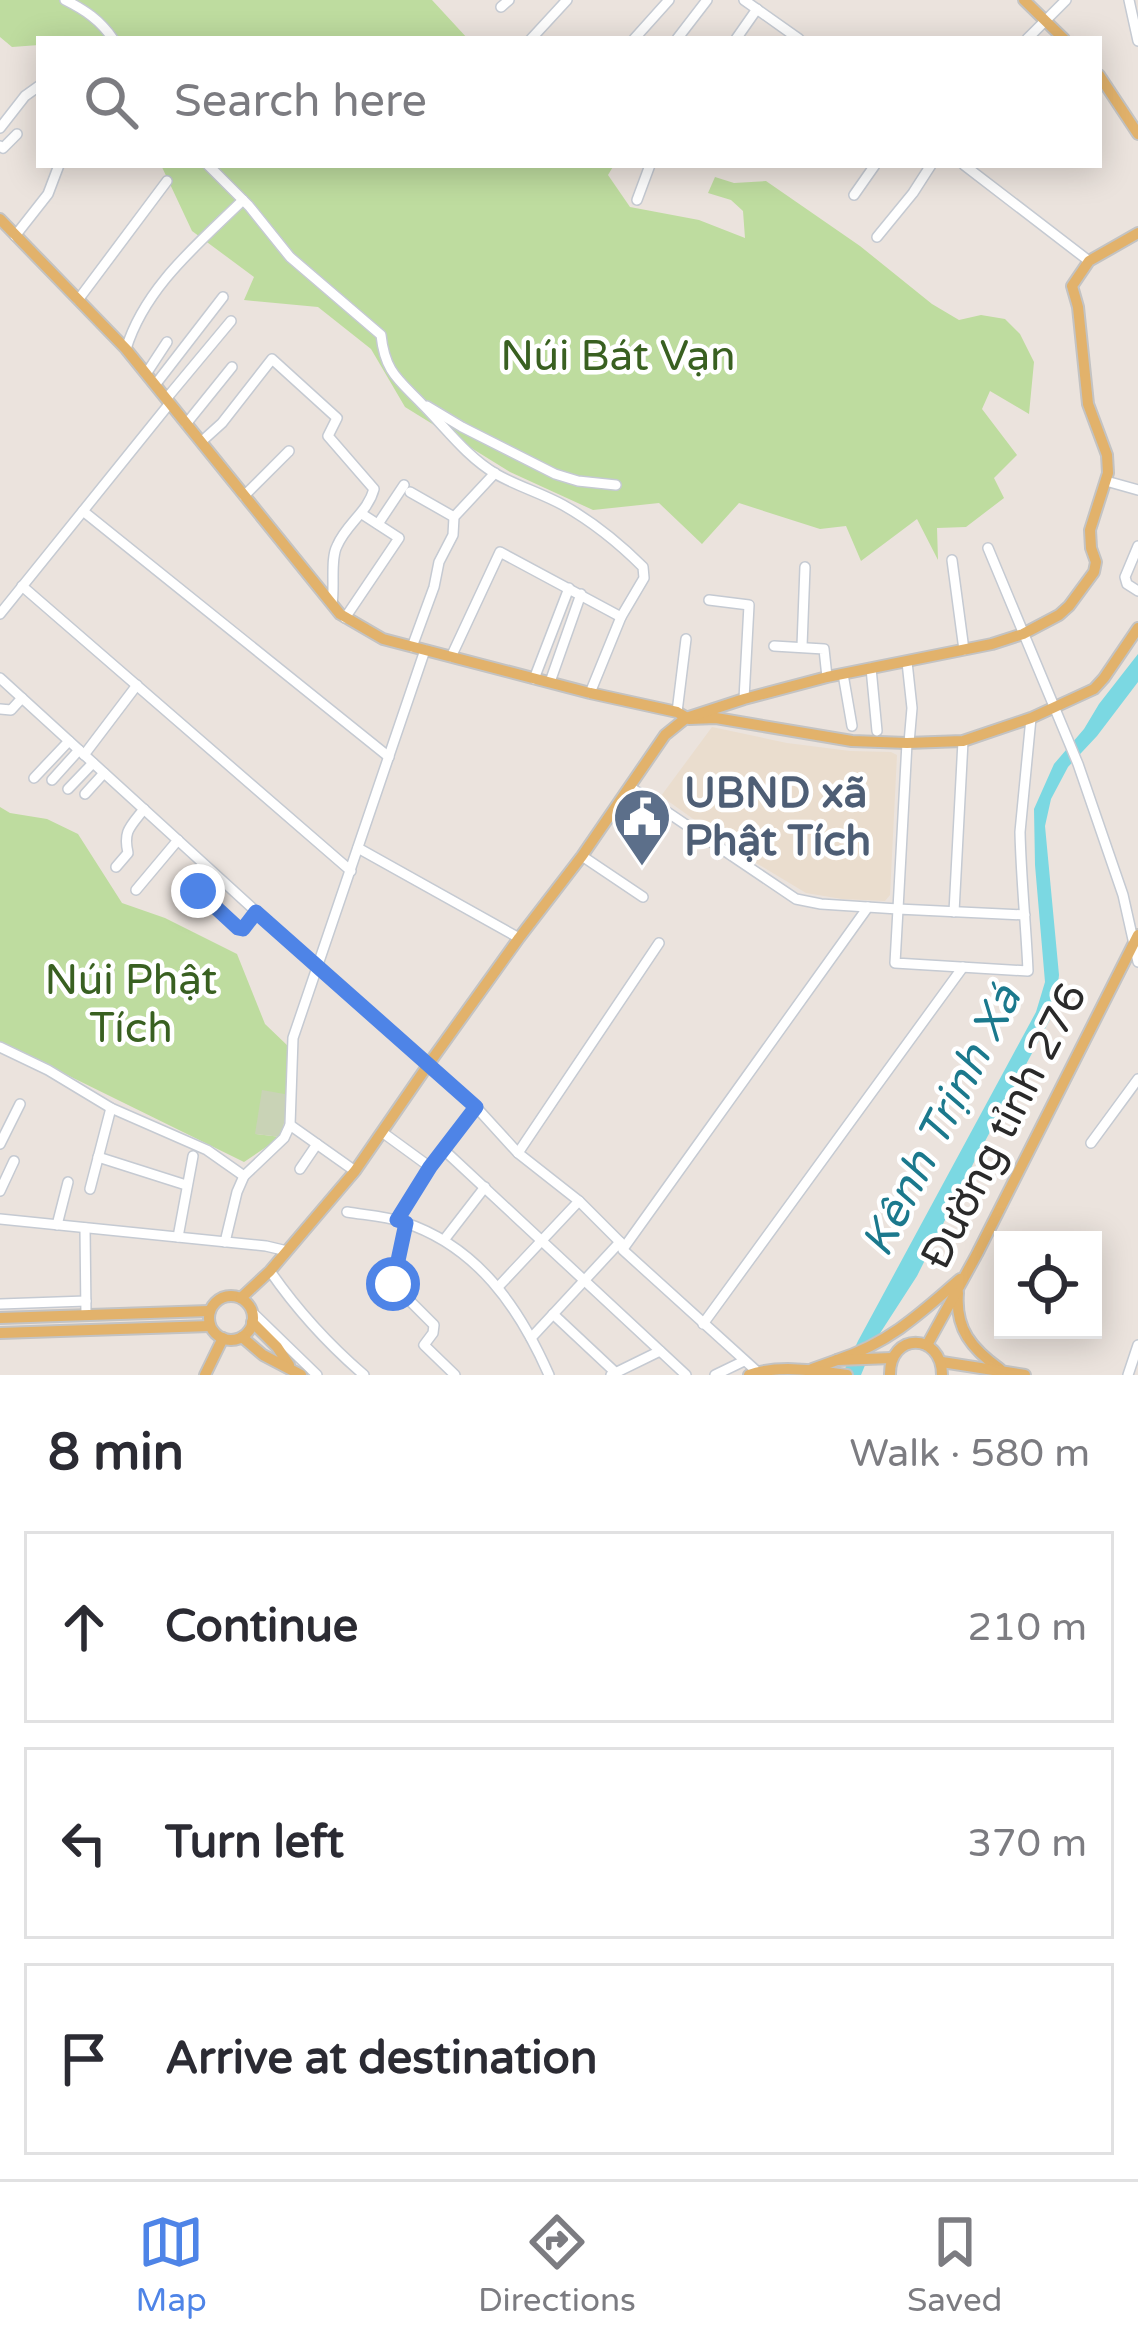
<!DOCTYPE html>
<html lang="en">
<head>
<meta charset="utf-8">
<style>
	body { margin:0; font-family:"Varela Round",sans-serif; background:#f2f2f3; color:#2b2b33 }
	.controls { position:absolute; right:36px; bottom:36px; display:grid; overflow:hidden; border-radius:0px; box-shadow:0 6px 30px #0003 }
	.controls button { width:108px; height:108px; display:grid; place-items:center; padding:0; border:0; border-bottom:3px solid #e1e1e2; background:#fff; color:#2b2b33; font:60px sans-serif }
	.stop { position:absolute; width:36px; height:36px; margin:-27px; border:9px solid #4e84e7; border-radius:50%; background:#fff }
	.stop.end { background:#4e84e7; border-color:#fff; box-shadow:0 3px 12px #0008 }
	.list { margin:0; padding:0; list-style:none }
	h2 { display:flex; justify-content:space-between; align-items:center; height:156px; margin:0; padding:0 48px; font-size:51px }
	h2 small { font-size:39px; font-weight:400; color:#7c7c81 }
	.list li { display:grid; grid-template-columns:78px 1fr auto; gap:36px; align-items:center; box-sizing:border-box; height:192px; margin:0 24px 24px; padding:0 24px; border:3px solid #e1e1e2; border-radius:0px }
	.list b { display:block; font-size:45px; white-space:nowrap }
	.list em { font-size:39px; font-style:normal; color:#7c7c81 }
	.icon { flex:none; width:66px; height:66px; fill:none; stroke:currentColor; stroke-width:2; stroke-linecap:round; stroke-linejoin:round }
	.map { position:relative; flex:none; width:1138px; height:1375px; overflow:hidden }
	.search { position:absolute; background:#fff; box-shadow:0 6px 30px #0003; left:36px; right:36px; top:36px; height:132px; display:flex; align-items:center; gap:30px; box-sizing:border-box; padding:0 42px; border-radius:0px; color:#7c7c81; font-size:45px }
	.sheet { height:804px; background:#fff }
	nav { display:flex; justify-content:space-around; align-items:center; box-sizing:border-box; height:168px; border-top:3px solid #e1e1e2; background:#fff; font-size:33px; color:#7c7c81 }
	nav a { display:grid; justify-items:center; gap:6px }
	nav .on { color:#4e84e7 }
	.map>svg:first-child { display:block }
</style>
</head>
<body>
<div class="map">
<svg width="1138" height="1375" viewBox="0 0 1138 1375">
	<rect width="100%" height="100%" fill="#ebe3dd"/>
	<polygon fill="#eaddce" points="712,727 787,743 850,751 891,752 897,755 890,895 885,901 842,899 806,893 748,858 661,796"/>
	<g fill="#bedc9f">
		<polygon points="0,0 432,0 468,39 39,39 39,45 12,47 0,37"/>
		<polygon points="161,165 614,165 608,175 630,207 699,220 745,238 743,211 731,200 708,193 715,177 734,183 766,181 860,246 932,304 959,320 981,315 1005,319 1020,334 1034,362 1029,414 990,391 982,409 1017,455 994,478 1004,498 966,527 937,528 938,560 917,519 861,561 846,526 820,529 739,503 702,544 659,503 593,510 510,472 405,407 371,349 318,307 244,300 254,277 192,231"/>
		<polygon points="0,807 10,813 47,819 78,834 122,903 165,918 237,954 265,1024 289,1047 290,1095 256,1134 281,1137 244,1162 0,1042"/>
	</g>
	<polygon fill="#c9d3b6" points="262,1090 290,1095 281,1137 255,1134"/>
	<polygon fill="#7bd8e2" points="1138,654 1138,682 1097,736 1068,767 1051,799 1045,826 1059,975 1055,1010 975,1160 917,1276 875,1341 861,1375 842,1375 858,1341 1036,1012 1045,982 1035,865 1034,809 1054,764 1084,729 1099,704"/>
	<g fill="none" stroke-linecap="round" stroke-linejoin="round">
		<g stroke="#c5cad2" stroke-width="12">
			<g id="minor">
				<path d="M65 0C85 10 100 20 113 39"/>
				<polyline points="744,0 799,39"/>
				<polyline points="1129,0 1138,41"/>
				<polyline points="501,7 509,0"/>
				<polyline points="531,39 567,0"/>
				<polyline points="634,39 669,0"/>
				<polyline points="677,39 707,0"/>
				<polyline points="736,39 757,9"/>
				<polyline points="1027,39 1066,0"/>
				<polyline points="0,128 25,96 39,86"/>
				<polyline points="0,146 3,148 17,134"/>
				<path d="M208 165 249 206 290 257 381 335C385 372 398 379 422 404 446 428 466 456 496 474 517 486 541 493 563 505 593 522 619 543 643 567L644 578 621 617 590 693"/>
				<polyline points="964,165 1089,261"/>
				<polyline points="854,195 875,165"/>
				<polyline points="637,200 650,165"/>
				<polyline points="15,236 48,194 59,165"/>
				<polyline points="877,237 913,193 931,165"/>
				<polyline points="78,300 167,181"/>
				<path d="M126 349C145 287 198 244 243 200"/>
				<polyline points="146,374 167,342"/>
				<polyline points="155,385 223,297"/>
				<polyline points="166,399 231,321"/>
				<polyline points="427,406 462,427 555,474 578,481 616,485"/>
				<polyline points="186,424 232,367"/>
				<path d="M201 442 222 423 272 359 337 418 328 436 374 489C368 512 346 524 337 546 330 559 335 586 332 604"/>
				<polyline points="1106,481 1138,490"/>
				<polyline points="410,492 454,517"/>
				<polyline points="244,496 289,451"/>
				<polyline points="83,511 389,757"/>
				<polyline points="378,524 404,485"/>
				<polyline points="1138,546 1125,577 1127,584 1138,591"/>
				<polyline points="988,548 1078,764 1123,895 1138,962"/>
				<polyline points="952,560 964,650"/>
				<polyline points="22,586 351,871"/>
				<polyline points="709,600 749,605 744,699"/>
				<polyline points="0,614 170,403"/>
				<polyline points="345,618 399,538 362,514"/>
				<polyline points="774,646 824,649 827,677"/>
				<polyline points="802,646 805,567"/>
				<polyline points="412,647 434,587 439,562 453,535 454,517 495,473"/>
				<polyline points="451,657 500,552 621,617"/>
				<polyline points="907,662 912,708 909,743"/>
				<polyline points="871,668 877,731"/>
				<polyline points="843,674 852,726"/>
				<polyline points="0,678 318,968 476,1107 518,1153 579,1201 620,1242 623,1250 761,1375"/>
				<polyline points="534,679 569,588"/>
				<polyline points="550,682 581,594"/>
				<polyline points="0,709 11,710 22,698"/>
				<polyline points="677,712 686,639"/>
				<polyline points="84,755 137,685"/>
				<polyline points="34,778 69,741"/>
				<polyline points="52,780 79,750"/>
				<polyline points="630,787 796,899 821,904 898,909 907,743"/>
				<polyline points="68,789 93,763"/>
				<polyline points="85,794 104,773"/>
				<polyline points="358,848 519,938"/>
				<polyline points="582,856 643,897"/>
				<path d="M116 867 128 853C123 831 130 827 144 809"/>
				<polyline points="136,890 178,840"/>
				<polyline points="198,891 238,928 243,929 257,912"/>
				<polyline points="954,912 963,741"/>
				<path d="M1025 915 898 909 895 963 1028 971C1026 925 1021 878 1020 832L1031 718"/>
				<polyline points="0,1047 48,1070 111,1108 207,1150 244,1176"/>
				<polyline points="290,1125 355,1171"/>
				<polyline points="382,1132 430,1167"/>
				<polyline points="1091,1143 1138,1079"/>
				<polyline points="0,1144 20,1104"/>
				<polyline points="444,1150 686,1375"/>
				<polyline points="518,1153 659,943"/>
				<polyline points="98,1157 186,1185"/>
				<polyline points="300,1169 317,1144"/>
				<polyline points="90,1189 111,1108"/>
				<polyline points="0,1191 14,1161"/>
				<path d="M347 1212C365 1215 385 1216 403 1222 477 1246 519 1307 549 1375"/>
				<polyline points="0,1219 266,1246 287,1251"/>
				<polyline points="397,1220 430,1167 476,1107"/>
				<polyline points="406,1223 393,1284 434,1325 433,1333 424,1345 455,1375"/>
				<polyline points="57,1225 68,1182"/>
				<polyline points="85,1228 86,1315"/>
				<polyline points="178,1237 193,1156"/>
				<polyline points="444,1240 485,1187"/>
				<polyline points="225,1242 237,1192 244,1176 284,1138 290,1125 293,1038 425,650"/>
				<polyline points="623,1249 868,907"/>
				<path d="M270 1271C297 1310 328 1344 364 1375"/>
				<polyline points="499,1286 579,1201"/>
				<polyline points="0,1304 86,1301"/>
				<polyline points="252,1312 317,1375"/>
				<polyline points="553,1314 616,1373"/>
				<polyline points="703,1324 963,967"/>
				<polyline points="531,1338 620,1242"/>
				<polyline points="611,1375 660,1351"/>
				<polyline points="715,1375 744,1361"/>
				<polyline points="1128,1375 1138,1345"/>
			</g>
		</g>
		<g stroke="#c3c3c3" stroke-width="14">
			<g id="major">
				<polyline points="1024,0 1064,39"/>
				<polyline points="1099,75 1138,134"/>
				<polyline points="0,219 126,349 340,614 383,639 590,693 677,712 689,719 716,718 852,741 907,743 963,741 1031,718 1094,689 1104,678 1138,628"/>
				<path d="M958 1293C955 1329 972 1349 1000 1369"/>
				<circle cx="231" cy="1318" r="22"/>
				<polyline points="241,1298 270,1271 355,1171 428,1065 519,938 582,856 665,735 686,718 744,699 827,677 992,644 1023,634 1059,615 1069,606 1094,572 1096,562 1091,548 1090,530 1108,473 1107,455 1088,404 1078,307 1072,286 1089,261 1138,233"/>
				<polyline points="0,1318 209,1311"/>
				<polyline points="252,1322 277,1347 289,1365"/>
				<polyline points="0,1333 210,1326"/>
				<polyline points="242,1337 263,1355 301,1375"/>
				<polyline points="927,1345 977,1254 1138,935"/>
				<path d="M837 1360C889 1343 920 1314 960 1279"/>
				<polyline points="942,1362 1025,1375"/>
				<polyline points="812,1369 837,1360 892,1358"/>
				<polyline points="205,1375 223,1338"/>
				<path d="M749 1375C779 1364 817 1371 847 1375"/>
				<path d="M890 1375C889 1332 942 1332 942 1375"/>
			</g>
		</g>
		<use href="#minor" stroke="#fff" stroke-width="9"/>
		<use href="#major" stroke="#e2b26b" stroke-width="10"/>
	</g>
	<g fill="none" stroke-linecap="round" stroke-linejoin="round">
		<polyline stroke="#4e84e7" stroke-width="15" points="198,891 238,928 243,929 256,912 476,1107 430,1167 397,1220 406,1223 393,1284"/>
	</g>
	<defs>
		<g id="civic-pin" transform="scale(3)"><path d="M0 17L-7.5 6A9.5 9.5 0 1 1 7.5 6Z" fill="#5c6f8a" stroke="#fff"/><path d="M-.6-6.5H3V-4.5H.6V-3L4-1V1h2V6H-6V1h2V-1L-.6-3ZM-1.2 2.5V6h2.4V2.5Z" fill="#fff"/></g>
	</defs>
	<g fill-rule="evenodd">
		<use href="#civic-pin" x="642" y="817"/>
	</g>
	<g text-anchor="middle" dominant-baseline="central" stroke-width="9" stroke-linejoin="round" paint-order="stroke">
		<g font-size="42" fill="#396021" stroke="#fff">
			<text x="618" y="356">Núi Bát Vạn</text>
			<text x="131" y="980">Núi Phật<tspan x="131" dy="48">Tích</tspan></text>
		</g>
		<g font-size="42" font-weight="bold" fill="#4e5e75" stroke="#fff" text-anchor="start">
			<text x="684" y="793">UBND xã<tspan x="684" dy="48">Phật Tích</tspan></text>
		</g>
		<g font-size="42" fill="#2a2a2a" stroke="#fff">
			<text transform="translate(1004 1126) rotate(-63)">Đường tỉnh 276</text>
		</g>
		<g font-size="45" font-style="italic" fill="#1b798d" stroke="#fff">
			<text transform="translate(942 1121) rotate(-63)">Kênh Trịnh Xá</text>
		</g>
	</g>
</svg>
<div class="controls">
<button><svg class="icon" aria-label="locate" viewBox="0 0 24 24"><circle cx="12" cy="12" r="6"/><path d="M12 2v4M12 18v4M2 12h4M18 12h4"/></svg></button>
</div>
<div class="stop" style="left:393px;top:1284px"></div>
<div class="stop end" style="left:198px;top:891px"></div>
<div class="search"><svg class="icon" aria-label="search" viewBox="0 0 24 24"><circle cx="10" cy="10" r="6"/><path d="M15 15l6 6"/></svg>Search here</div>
</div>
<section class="sheet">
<h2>8 min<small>Walk · 580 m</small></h2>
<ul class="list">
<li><svg class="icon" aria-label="ahead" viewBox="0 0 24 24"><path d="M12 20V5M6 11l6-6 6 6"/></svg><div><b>Continue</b></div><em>210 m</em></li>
<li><svg class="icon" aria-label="left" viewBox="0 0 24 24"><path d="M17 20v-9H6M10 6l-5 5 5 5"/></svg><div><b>Turn left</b></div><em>370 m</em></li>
<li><svg class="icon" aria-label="arrive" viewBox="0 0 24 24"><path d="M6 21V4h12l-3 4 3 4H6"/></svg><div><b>Arrive at destination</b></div></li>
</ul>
</section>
<nav>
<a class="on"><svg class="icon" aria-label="map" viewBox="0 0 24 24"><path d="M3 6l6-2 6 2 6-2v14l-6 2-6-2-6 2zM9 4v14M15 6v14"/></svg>Map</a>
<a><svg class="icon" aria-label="directions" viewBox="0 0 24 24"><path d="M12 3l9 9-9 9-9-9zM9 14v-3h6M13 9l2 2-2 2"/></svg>Directions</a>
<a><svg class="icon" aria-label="saved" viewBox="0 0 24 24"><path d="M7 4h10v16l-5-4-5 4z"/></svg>Saved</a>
</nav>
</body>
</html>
